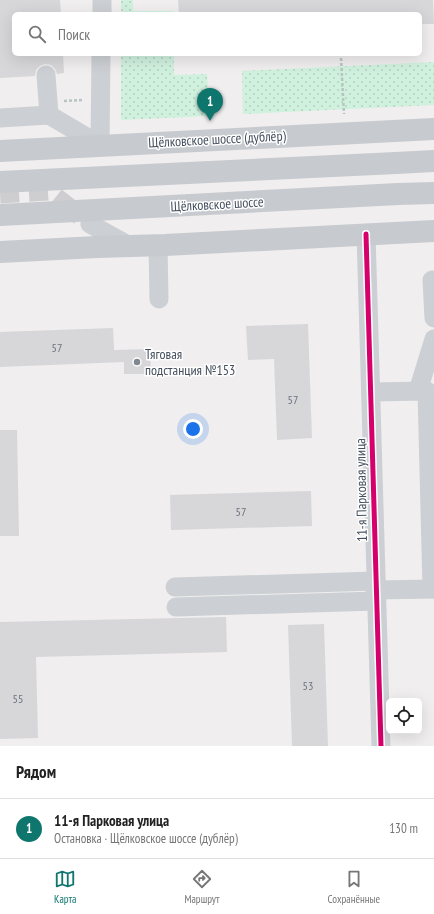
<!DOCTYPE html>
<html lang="ru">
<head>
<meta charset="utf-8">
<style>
	body { margin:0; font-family:"PT Sans Narrow",sans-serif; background:#f6f6f6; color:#222 }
	.controls { position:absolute; right:12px; bottom:12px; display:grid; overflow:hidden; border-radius:6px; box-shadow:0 4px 16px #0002 }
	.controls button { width:36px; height:36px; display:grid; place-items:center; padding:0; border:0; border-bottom:1px solid #e0e0e0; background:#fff; color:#222; font:20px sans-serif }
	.you { position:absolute; left:193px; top:429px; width:14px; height:14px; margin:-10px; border:3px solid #fff; border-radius:50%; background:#1a73e8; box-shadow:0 0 0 6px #1a73e833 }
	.badge { display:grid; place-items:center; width:26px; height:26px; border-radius:50%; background:#0f766e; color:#fff; font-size:13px; font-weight:700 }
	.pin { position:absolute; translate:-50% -33px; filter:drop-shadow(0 1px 2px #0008) }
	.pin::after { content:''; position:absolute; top:21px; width:14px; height:12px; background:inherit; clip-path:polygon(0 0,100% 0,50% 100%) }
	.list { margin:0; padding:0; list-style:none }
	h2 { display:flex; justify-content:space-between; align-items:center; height:52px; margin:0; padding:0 16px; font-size:17px }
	h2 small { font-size:13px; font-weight:400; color:#767676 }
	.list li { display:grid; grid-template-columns:26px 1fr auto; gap:12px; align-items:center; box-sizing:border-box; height:60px; padding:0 16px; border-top:1px solid #e0e0e0 }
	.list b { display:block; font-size:15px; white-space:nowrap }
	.list p { margin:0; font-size:13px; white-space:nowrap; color:#767676 }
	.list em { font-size:13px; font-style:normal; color:#767676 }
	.icon { flex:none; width:22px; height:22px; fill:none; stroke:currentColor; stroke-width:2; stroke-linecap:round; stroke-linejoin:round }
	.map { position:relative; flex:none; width:434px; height:746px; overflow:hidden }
	.search { position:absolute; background:#fff; box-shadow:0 4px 16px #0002; left:12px; right:12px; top:12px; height:44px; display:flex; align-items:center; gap:10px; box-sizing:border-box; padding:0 14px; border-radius:6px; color:#767676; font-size:15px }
	.sheet { height:112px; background:#fff }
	nav { display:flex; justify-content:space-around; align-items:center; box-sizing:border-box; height:56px; border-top:1px solid #e0e0e0; background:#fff; font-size:11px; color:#767676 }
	nav a { display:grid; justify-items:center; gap:2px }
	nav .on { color:#0f766e }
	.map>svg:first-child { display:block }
</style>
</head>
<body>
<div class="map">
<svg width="434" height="746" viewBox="0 0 434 746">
	<defs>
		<pattern id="grass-dots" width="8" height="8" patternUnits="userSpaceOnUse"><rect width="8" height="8" fill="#d1f1df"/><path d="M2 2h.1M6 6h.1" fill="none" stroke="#b5d0c2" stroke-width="1.8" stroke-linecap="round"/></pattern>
	</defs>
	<rect width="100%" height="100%" fill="#f0eeee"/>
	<g fill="url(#grass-dots)">
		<polygon points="121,0 133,0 133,11 173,11 173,14 121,14"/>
		<polygon points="121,54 174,54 174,75 207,74 209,116 121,120"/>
		<polygon points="434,62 434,105 243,114 242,71"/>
	</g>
	<g fill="#d7d6d9">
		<polygon points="0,0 60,0 61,14 14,14 14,54 63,54 64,73 57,74 55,69 51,65 45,64 40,66 36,70 35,76 0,78"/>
		<polygon points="178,0 433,0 434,24 420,24 420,14 179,14"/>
		<polygon points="308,324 312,438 277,440 274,359 248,360 246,326"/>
		<polygon points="113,328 114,350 150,349 151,374 124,374 124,362 0,367 0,332"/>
		<polygon points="0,430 17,430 19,536 0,536"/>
		<polygon points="311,491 312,526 171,530 170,495"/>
		<polygon points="226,617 227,652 36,657 38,738 0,739 0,622"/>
		<polygon points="324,624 328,746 292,746 288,625"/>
	</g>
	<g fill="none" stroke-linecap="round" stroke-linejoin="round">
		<polyline stroke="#ceced1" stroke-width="19" stroke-dasharray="19 10" stroke-linecap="butt" points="0,194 48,191 80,216"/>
		<g stroke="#b7c5c2" stroke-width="2.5" stroke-dasharray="3 2" stroke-linecap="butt">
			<polyline points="341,58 344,114"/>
			<polyline points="64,101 83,100"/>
		</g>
		<g stroke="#cccfd3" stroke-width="19">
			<polyline points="102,14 102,0"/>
			<polyline points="46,75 49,115"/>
			<polyline points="0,118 49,115 100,145"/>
			<polyline points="100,145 101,54"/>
			<polyline points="90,224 130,246"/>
			<polyline points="366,234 381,746"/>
			<polyline points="158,245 159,299"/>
			<polyline points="432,280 434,318"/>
			<polyline points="418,391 434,339"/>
			<polyline points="371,392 427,391 432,589"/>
			<polyline points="175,587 375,581"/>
			<polyline points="375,590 434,589"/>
			<polyline points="176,607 376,601"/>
		</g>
		<g stroke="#c7cacf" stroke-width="22">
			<polyline points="0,151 434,129"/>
			<polyline points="396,163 434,161"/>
			<polyline points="398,194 434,193"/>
			<polyline points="0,252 97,247 165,245 434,231"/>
		</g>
		<g stroke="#c7cacf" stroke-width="22">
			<polyline points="0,182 396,163"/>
			<polyline points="0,215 398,194"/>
		</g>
		<g stroke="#fff" stroke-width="8">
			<polyline id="cycleway" points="366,234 381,746"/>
		</g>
		<use href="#cycleway" stroke="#d6006c" stroke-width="5"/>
	</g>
	<circle fill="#808790" stroke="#fff" stroke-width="1.5" cx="137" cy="362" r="4"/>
	<g text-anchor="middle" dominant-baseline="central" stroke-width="3" stroke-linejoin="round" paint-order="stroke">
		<g font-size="12" fill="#6a727d">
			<text x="57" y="347">57</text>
			<text x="293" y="399">57</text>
			<text x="241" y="511">57</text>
			<text x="308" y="685">53</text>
			<text x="18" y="698">55</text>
		</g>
		<g font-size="14" fill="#444f5d" stroke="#fff">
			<text transform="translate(217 139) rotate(-3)">Щёлковское шоссе (дублёр)</text>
			<text transform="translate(217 204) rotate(-3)">Щёлковское шоссе</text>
			<text transform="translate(361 490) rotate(-91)">11-я Парковая улица</text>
		</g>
		<g font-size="14" fill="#444f5d" stroke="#fff" text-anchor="start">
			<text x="145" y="354">Тяговая<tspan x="145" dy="16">подстанция №153</tspan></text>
		</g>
	</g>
</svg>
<div class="controls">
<button><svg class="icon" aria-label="locate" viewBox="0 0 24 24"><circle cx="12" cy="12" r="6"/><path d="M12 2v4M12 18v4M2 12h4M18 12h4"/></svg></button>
</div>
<div class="you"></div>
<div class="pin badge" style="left:210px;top:121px">1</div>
<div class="search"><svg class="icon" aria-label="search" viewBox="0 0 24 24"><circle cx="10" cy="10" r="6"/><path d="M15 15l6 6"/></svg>Поиск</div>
</div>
<section class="sheet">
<h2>Рядом<small></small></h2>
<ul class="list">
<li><span class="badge">1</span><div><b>11-я Парковая улица</b><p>Остановка · Щёлковское шоссе (дублёр)</p></div><em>130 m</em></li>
</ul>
</section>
<nav>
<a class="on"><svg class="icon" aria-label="map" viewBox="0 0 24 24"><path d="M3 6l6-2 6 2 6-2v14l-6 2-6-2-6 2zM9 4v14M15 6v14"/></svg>Карта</a>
<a><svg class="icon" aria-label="directions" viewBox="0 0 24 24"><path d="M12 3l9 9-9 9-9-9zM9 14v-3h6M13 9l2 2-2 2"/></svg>Маршрут</a>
<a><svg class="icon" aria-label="saved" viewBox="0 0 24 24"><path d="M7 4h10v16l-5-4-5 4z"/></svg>Сохранённые</a>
</nav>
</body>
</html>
